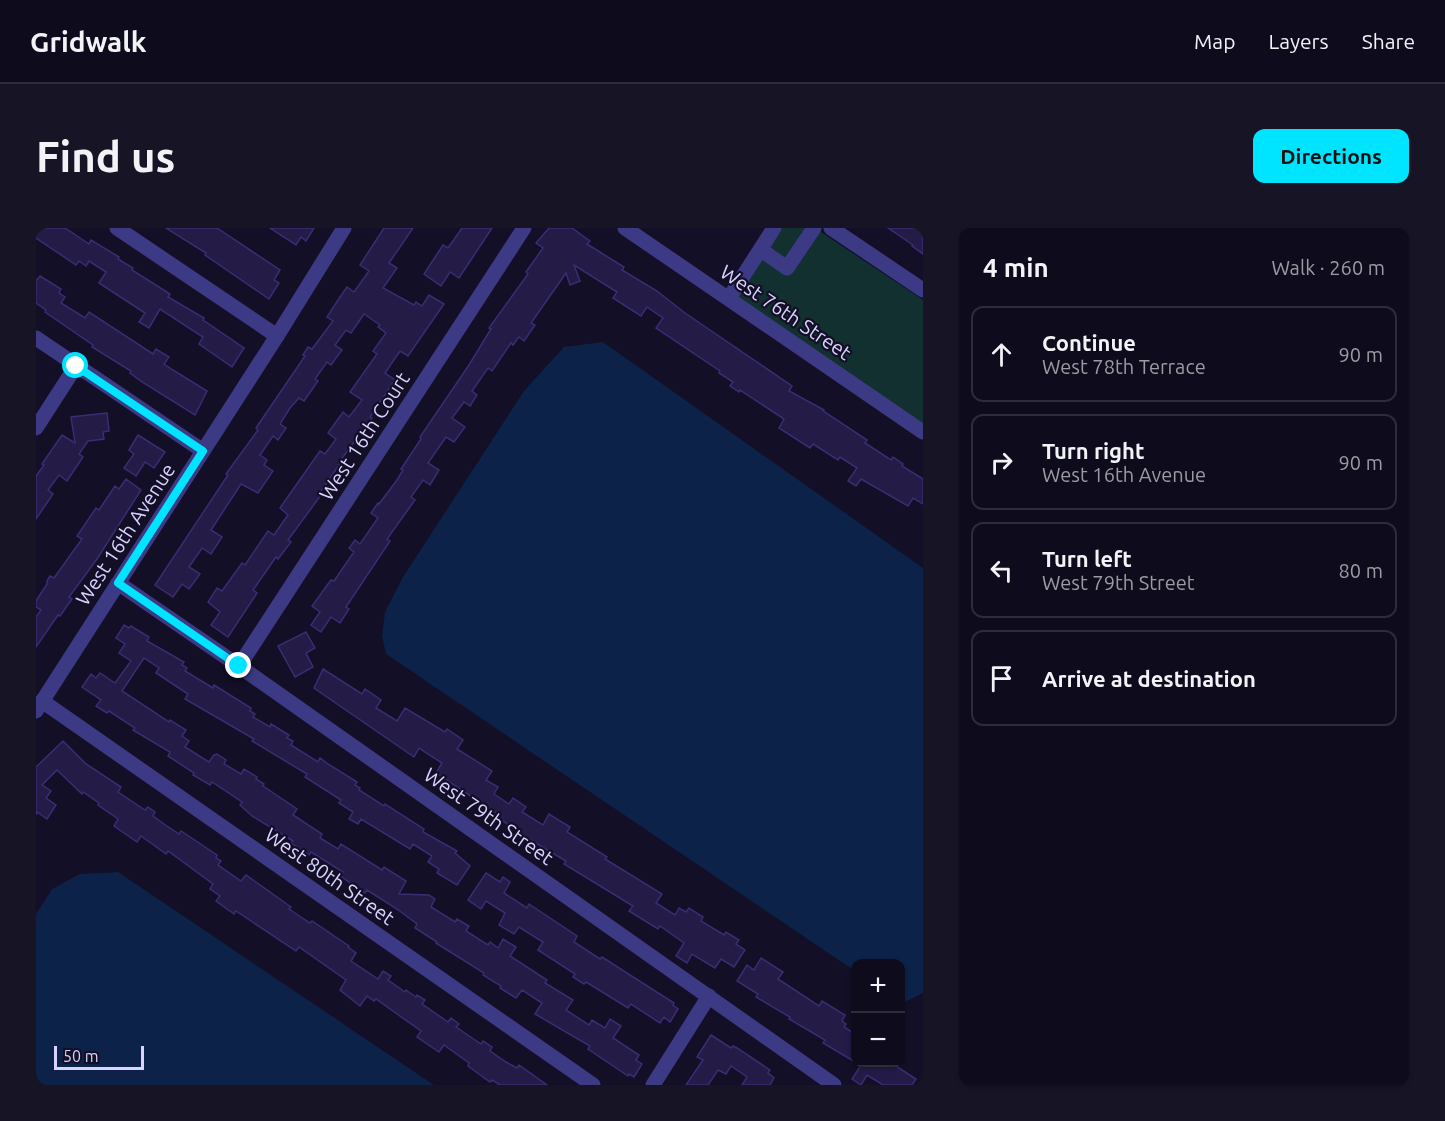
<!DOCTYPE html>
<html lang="en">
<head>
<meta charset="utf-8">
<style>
	body { margin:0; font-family:Ubuntu,sans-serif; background:#171425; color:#f1f3f6 }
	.controls { position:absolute; right:18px; bottom:18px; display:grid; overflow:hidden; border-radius:12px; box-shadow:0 2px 4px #0004 }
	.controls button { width:54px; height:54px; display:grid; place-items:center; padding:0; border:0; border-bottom:2px solid #2e2b3b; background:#0e0b1c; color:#f1f3f6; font:30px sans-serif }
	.scale { position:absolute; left:18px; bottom:15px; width:90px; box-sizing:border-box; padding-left:6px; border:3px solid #d9d4ff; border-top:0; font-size:16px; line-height:21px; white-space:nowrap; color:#d9d4ff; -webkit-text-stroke:4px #130f26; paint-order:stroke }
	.stop { position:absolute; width:18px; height:18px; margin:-14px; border:4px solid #00e5ff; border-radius:50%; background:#fff }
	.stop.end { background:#00e5ff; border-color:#fff; box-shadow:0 2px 6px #0008 }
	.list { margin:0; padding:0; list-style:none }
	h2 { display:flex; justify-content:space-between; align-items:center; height:78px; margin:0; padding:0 24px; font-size:26px }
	h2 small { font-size:20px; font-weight:400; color:#9b9ba3 }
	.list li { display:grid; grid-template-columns:39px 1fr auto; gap:18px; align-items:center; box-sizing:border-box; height:96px; margin:0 12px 12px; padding:0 12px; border:2px solid #2e2b3b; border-radius:12px }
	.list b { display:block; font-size:22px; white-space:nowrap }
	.list p { margin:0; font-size:20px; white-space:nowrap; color:#9b9ba3 }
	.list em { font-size:20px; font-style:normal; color:#9b9ba3 }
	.icon { flex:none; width:33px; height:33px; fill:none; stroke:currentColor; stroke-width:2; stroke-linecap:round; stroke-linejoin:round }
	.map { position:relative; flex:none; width:887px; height:857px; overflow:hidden; border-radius:12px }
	header { display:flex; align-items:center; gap:36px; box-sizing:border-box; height:84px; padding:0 30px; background:#0e0b1c; border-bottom:2px solid #2e2b3b }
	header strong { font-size:28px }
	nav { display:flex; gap:33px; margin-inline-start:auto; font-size:21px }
	.intro { display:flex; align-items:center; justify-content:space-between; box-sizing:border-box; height:144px; padding:0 36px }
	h1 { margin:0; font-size:42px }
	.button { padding:15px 27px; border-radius:12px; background:#00e5ff; color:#111; font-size:21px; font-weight:700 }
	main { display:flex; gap:36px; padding:0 36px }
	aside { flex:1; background:#0e0b1c; border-radius:12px; box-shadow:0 2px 4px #0004 }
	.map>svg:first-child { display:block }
</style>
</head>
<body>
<header>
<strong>Gridwalk</strong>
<nav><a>Map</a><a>Layers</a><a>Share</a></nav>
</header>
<div class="intro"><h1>Find us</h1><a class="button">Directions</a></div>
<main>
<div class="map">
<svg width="887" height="857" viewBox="0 0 887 857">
	<rect width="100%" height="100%" fill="#130f26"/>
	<polygon fill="#12302f" points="740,0 779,0 887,72 887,198 695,67"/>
	<g fill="#0c2248">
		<polygon points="567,114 887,340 887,765 867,775 865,773 864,736 820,736 819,743 350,426 346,408 349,384 367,349 488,163 528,119"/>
		<polygon points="82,644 398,857 0,857 0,686 16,661 44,646"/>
	</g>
	<g fill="#241b47" stroke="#3b2d73" stroke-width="1.5">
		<polygon points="0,0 29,0 53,16 55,12 83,29 82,31 97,40 96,42 134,66 132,69 168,90 167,92 208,120 196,139 163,116 167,109 124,81 113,100 103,94 109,85 63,55 70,44 53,33 50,38 43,33 40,37 0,10"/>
		<polygon points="130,0 181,0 244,42 238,52 243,55 233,71 169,27 170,25"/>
		<polygon points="234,0 278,0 270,13 265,9 260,17"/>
		<polygon points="348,0 377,0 353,35 361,40 347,60 378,77 380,74 386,78 393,67 408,76 372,128 364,123 349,145 359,152 334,189 336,190 304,233 305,234 283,266 285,267 252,312 255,314 242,331 240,329 217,362 221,365 192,409 175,397 184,384 172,374 181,360 186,363 206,335 209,337 232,303 238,307 252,287 244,280 284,223 289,226 300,211 292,205 307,184 313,189 326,172 314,164 341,126 337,123 350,105 342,99 344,97 328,86 315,105 310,102 299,117 306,122 295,137 291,134 279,151 282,153 268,173 263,170 254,180 244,196 250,200 242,212 237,208 224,227 231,232 228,237 237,243 222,265 205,256 175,302 186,309 175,326 166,320 153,339 164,346 153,361 146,356 137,369 119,357 192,247 190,246 222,202 220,200 269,128 267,127 272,119 276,121 297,93 291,89 304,69 311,59 318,64 333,43 324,37"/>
		<polygon points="426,0 456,0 423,50 414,44 405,58 388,46 407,17 412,20"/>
		<polygon points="513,0 536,0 554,13 551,16 588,39 586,42 621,63 649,85 756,158 753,163 788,182 787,183 831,212 829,215 855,232 857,229 867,236 866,238 887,251 887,276 877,270 872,278 825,251 820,258 812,253 821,240 804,229 802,232 777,216 774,220 743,200 748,191 704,162 703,164 694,158 697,154 683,145 684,143 620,100 627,90 611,79 605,88 577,70 581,64 538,37 544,53 534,57 530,45 495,95 499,97 488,113 483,109 477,117 475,115 456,143 452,140 436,163 441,167 434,178 428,174 416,190 429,199 418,214 410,209 392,235 403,242 394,257 387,252 375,269 379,272 351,311 354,313 310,379 313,381 304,395 295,389 285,404 275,397 284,384 276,378 295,352 298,353 318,324 313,320 319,312 324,316 342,290 335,285 342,275 343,276 361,252 367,242 365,241 385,211 384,209 433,137 455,101 453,100 492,46 490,44 507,20 500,15"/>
		<polygon points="852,0 887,0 887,26 876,18 877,17"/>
		<polygon points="4,48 25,61 23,65 29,69 25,75 49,90 53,84 117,126 120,121 133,129 128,136 137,142 171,163 159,187 106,154 94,145 95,143 56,119 57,117 9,84 10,82 0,75 0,53"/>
		<polygon points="71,185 73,203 67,204 68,211 52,213 43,226 47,229 31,253 23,247 12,262 17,266 0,291 0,248 8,237 6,236 26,207 39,215 35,189"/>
		<polygon points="102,207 129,224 118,240 109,234 100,248 88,240 98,226 93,222"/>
		<polygon points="90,251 105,262 61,331 33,369 36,371 24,388 22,387 0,419 0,389 5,382 0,379 0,373 11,356 11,353 14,348 18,350 46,311 41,308 60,280 63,282 79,258 83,261"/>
		<polygon points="88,397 93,400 95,398 113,409 111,413 148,434 146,437 151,440 149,443 177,460 178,457 215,480 214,483 219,486 217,489 234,499 235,496 253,507 251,510 257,513 255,517 282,534 284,530 292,536 321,554 319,557 324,560 323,562 348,578 349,576 388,601 387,604 421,623 419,625 434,638 421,657 401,645 403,641 392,634 396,628 377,616 374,621 325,591 322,596 313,591 317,584 303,575 305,572 269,549 271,546 216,513 218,511 149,471 152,466 120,445 123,440 108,430 86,463 133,494 134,492 150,502 146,508 153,513 149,519 173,534 178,527 181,526 190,532 188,536 205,546 208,541 221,549 220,551 228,556 227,558 261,581 257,587 286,606 284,610 302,621 305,616 346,642 348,639 370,653 363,666 393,667 399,671 395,679 419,694 421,691 433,698 430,703 452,717 454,714 462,720 467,711 480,719 474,728 511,752 509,755 537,772 530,782 553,797 556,792 569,800 574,791 585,798 577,810 603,827 600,832 606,836 598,849 593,846 592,848 552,821 554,818 499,786 506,775 486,762 480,770 464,760 465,758 447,747 448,745 400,715 401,714 379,700 381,696 361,681 331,662 329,665 319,659 305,648 307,644 275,624 273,627 255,615 257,613 216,588 204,577 206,574 176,554 174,557 157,547 158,545 132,528 134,524 97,502 99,500 73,483 71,485 60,478 65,472 46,459 55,446 60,450 64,445 79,455 95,433 83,425 89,416 80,410"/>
		<polygon points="270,404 279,420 270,425 277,439 259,449 242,418"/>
		<polygon points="287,441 326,466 329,461 345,472 340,480 361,493 369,480 409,504 411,501 427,512 421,521 456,543 450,552 462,559 458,566 473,576 477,570 490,579 486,584 507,597 513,586 534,599 531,604 571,629 569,631 626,666 620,675 639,687 643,680 650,684 653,680 667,689 665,693 688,707 690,704 703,712 700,716 709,722 698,739 685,731 679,740 656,726 651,735 640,728 648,715 624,698 622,701 593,683 597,678 528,636 530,633 488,608 460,588 462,586 400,545 406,535 383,520 378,529 278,460"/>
		<polygon points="27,513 50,536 85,559 82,564 109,582 112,579 119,584 117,588 128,596 143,606 145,603 181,627 180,630 185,633 182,637 205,653 210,647 255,679 253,681 274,695 276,693 313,718 312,719 320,725 315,733 342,751 347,743 355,748 352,752 369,764 370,762 380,769 381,767 389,772 386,776 412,794 415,790 423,796 420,799 445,816 447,813 456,819 454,823 470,834 481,840 483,837 511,857 464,857 456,852 454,854 432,838 433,835 408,817 403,824 381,809 385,803 340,771 338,773 331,768 324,778 304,762 310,752 263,719 260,723 200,683 198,686 180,673 184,668 174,661 177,656 132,623 130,626 105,608 101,614 78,598 82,591 62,577 63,575 47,564 46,566 21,542 6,557 15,563 10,570 20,577 11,591 1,584 0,587 0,539"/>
		<polygon points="450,645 464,654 467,649 474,654 468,665 491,680 493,676 541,708 538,714 564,731 566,729 638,775 637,777 642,781 634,794 628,789 624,795 595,776 592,780 550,754 548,756 537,749 539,746 502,722 507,714 483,699 478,706 463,697 469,685 450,673 445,681 432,672"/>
		<polygon points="725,730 747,744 742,751 783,778 786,773 809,787 806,793 810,796 808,799 819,806 819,834 787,815 789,812 753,791 754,789 720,769 722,766 701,753 711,737 718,742"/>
		<polygon points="675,807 695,820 697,818 701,820 734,842 732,845 738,850 734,857 706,857 711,849 695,838 690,846 682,842 672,857 650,857 667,832 661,829"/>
		<polygon points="827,834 842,834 848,838 850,834 854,834 880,851 876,857 847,857 831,847 825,857 816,851"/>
	</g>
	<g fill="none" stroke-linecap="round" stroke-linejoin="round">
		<g stroke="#3d3a85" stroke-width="15">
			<polyline points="81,0 241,108"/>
			<polyline points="589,0 887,204"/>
			<polyline points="795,0 887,62"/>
			<polyline points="725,22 751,40 778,0"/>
			<polyline points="693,70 738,0"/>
			<polyline points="0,110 167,223"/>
			<polyline points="0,200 40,138"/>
			<polyline points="82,355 203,438 798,857"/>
			<polyline points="203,438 488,0"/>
			<polyline points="6,473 557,857"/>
			<polyline points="0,483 241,108 308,0"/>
			<polyline points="617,857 673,768"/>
		</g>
	</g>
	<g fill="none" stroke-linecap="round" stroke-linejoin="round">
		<polyline stroke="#00e5ff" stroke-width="8" points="40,138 167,223 82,355 203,438"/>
	</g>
	<g text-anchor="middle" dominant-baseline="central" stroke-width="4.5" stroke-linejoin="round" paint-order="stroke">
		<g font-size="20" fill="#d9d4ff" stroke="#130f26">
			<text transform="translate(750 84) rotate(34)">West 76th Street</text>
			<text transform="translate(328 208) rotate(-57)">West 16th Court</text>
			<text transform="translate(89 306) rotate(-57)">West 16th Avenue</text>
			<text transform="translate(453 588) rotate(35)">West 79th Street</text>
			<text transform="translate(294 648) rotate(35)">West 80th Street</text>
		</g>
	</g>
</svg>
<div class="controls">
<button>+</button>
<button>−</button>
</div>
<div class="scale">50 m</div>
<div class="stop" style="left:40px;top:138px"></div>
<div class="stop end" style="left:203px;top:438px"></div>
</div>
<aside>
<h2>4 min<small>Walk · 260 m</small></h2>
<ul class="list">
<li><svg class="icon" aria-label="ahead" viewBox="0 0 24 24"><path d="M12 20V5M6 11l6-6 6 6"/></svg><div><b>Continue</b><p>West 78th Terrace</p></div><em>90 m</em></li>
<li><svg class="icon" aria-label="right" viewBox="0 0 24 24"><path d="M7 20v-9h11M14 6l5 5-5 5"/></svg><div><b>Turn right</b><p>West 16th Avenue</p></div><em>90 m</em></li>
<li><svg class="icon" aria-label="left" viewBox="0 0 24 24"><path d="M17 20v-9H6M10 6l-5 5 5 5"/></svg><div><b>Turn left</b><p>West 79th Street</p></div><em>80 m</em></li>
<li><svg class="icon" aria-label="arrive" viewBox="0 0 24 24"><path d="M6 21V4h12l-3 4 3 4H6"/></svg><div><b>Arrive at destination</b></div></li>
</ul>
</aside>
</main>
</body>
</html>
